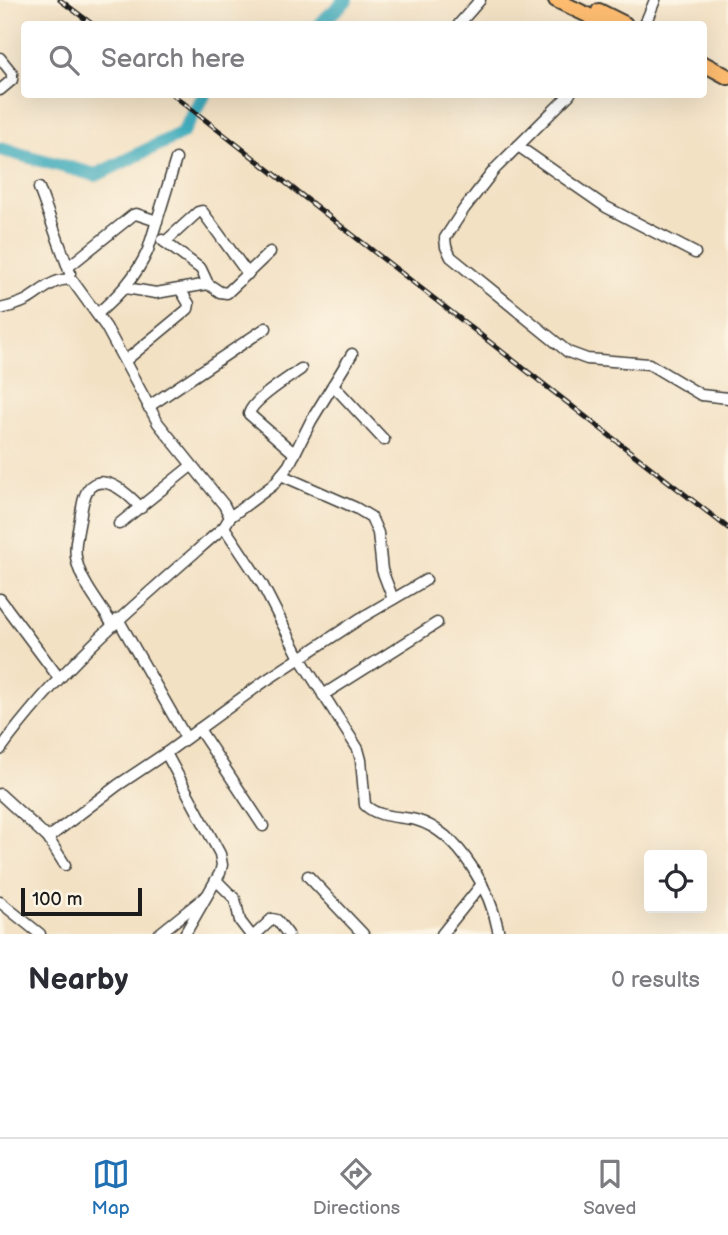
<!DOCTYPE html>
<html lang="en">
<head>
<meta charset="utf-8">
<style>
	body { margin:0; font-family:"Balsamiq Sans",sans-serif; background:#f7f7f7; color:#2b2b33 }
	.controls { position:absolute; right:21px; bottom:21px; display:grid; overflow:hidden; border-radius:7px; box-shadow:0 7px 28px #0002 }
	.controls button { width:63px; height:63px; display:grid; place-items:center; padding:0; border:0; border-bottom:2px solid #e1e1e2; background:#fff; color:#2b2b33; font:35px sans-serif }
	.scale { position:absolute; left:21px; bottom:18px; width:121px; box-sizing:border-box; padding-left:7px; border:4px solid #1c1c1c; border-top:0; font-size:19px; line-height:24px; white-space:nowrap; color:#1c1c1c; -webkit-text-stroke:5px #fcf5e5; paint-order:stroke }
	.list { margin:0; padding:0; list-style:none }
	h2 { display:flex; justify-content:space-between; align-items:center; height:91px; margin:0; padding:0 28px; font-size:30px }
	h2 small { font-size:23px; font-weight:400; color:#7c7c81 }
	.icon { flex:none; width:38px; height:38px; fill:none; stroke:currentColor; stroke-width:2; stroke-linecap:round; stroke-linejoin:round }
	.map { position:relative; flex:none; width:728px; height:934px; overflow:hidden }
	.search { position:absolute; background:#fff; box-shadow:0 7px 28px #0002; left:21px; right:21px; top:21px; height:77px; display:flex; align-items:center; gap:18px; box-sizing:border-box; padding:0 24px; border-radius:7px; color:#7c7c81; font-size:26px }
	.sheet { height:203px; background:#fff }
	nav { display:flex; justify-content:space-around; align-items:center; box-sizing:border-box; height:98px; border-top:2px solid #e1e1e2; background:#fff; font-size:19px; color:#7c7c81 }
	nav a { display:grid; justify-items:center; gap:4px }
	nav .on { color:#1f6fb2 }
	.map>svg:first-child { display:block }
</style>
</head>
<body>
<div class="map">
<svg width="728" height="934" viewBox="0 0 728 934">
	<rect width="100%" height="100%" fill="#fcf5e5"/>
	<filter id="ink" filterUnits="userSpaceOnUse"><feTurbulence type="fractalNoise" baseFrequency=".0143" numOctaves="2"/><feDisplacementMap in="SourceGraphic" scale="14" xChannelSelector="R" yChannelSelector="G"/><feConvolveMatrix kernelMatrix="1 2 1 2 8 2 1 2 1" color-interpolation-filters="sRGB"/></filter>
	<filter id="wash" filterUnits="userSpaceOnUse"><feTurbulence type="fractalNoise" baseFrequency=".00686" numOctaves="4" result="noise"/><feDisplacementMap in="SourceGraphic" scale="28" xChannelSelector="R" yChannelSelector="G"/><feGaussianBlur stdDeviation="1.57" result="paint"/><feColorMatrix in="noise" values="0 0 0 0 0 0 0 0 0 0 0 0 0 0 0 0 0 1.4 0 .05"/><feComposite in="paint" operator="in"/></filter>
	<g filter="url(#wash)">
		<rect width="100%" height="100%" fill="#f3e1c4"/>
		<g fill="none" stroke-linecap="round" stroke-linejoin="round">
			<g stroke="#3caabb" stroke-width="14">
				<polyline points="320,24 346,0"/>
				<polyline points="0,149 96,175 182,133 205,94"/>
			</g>
		</g>
	</g>
	<g filter="url(#ink)">
		<g fill="none" stroke-linecap="round" stroke-linejoin="round">
			<g stroke="#3c3a35" stroke-width="13">
				<g id="minor">
					<polyline points="459,24 480,0"/>
					<polyline points="645,24 655,0"/>
					<polyline points="0,58 12,73 12,80 0,90"/>
					<polyline points="570,94 495,169 464,209 445,238 446,247 451,257 568,352 587,359 649,364 701,395 728,398"/>
					<polyline points="518,146 606,207 695,253"/>
					<polyline points="39,188 70,273"/>
					<polyline points="162,240 201,269 208,284"/>
					<polyline points="165,242 198,212 202,211 248,274"/>
					<polyline points="68,267 133,215 136,214 157,221"/>
					<polyline points="126,288 156,293 208,284 220,292 227,293 270,252"/>
					<path d="M0 309C9 307 19 304 27 300 41 292 56 276 72 280L106 327 158 423 224 505 230 517 224 527C144 597 62 664 0 750"/>
					<path d="M97 314C119 295 136 277 148 250L176 159"/>
					<polyline points="125,361 188,309 189,304 180,289"/>
					<polyline points="333,385 384,440"/>
					<polyline points="148,407 266,328"/>
					<path d="M295 454 249 414C252 400 289 378 301 369"/>
					<polyline points="281,475 356,508 371,517 378,533 382,570 393,599"/>
					<polyline points="230,517 273,485 289,465 311,421 352,354"/>
					<polyline points="119,524 191,466"/>
					<path d="M224 527 262 584 300 658 358 749 361 760 365 805C378 818 399 816 416 820 461 833 491 892 499 934"/>
					<polyline points="0,599 59,678"/>
					<polyline points="118,619 186,738"/>
					<path d="M112 624C101 606 82 584 77 562 73 548 78 533 80 519 82 509 83 494 90 487 106 472 131 497 141 508"/>
					<polyline points="323,695 437,623"/>
					<polyline points="199,729 263,826"/>
					<polyline points="166,753 220,854 222,865 220,873 185,934"/>
					<polyline points="0,794 48,838 65,865"/>
					<polyline points="48,838 118,785 166,753 265,681 361,618 426,580"/>
					<polyline points="308,876 363,934"/>
					<polyline points="216,880 235,899 240,921 250,934"/>
					<polyline points="0,902 40,934"/>
					<polyline points="159,934 205,897"/>
					<polyline points="256,934 272,919 277,920 288,934"/>
					<polyline points="442,934 482,884"/>
				</g>
			</g>
			<g stroke="#3c3a35" stroke-width="18">
				<g id="highway">
					<polyline points="556,0 606,24"/>
					<polyline points="599,11 625,24"/>
					<polyline points="704,64 728,77"/>
				</g>
			</g>
			<use href="#minor" stroke="#fff" stroke-width="10"/>
			<use href="#highway" stroke="#fdbc70" stroke-width="14"/>
			<g stroke="#1c1c1c" stroke-width="5">
				<g id="rail">
					<polyline points="60,0 92,24"/>
					<polyline points="172,94 728,528"/>
				</g>
			</g>
			<use href="#rail" stroke="#fcf5e5" stroke-width="2.5" stroke-dasharray="8" stroke-linecap="butt"/>
		</g>
	</g>
</svg>
<div class="controls">
<button><svg class="icon" aria-label="locate" viewBox="0 0 24 24"><circle cx="12" cy="12" r="6"/><path d="M12 2v4M12 18v4M2 12h4M18 12h4"/></svg></button>
</div>
<div class="scale">100 m</div>
<div class="search"><svg class="icon" aria-label="search" viewBox="0 0 24 24"><circle cx="10" cy="10" r="6"/><path d="M15 15l6 6"/></svg>Search here</div>
</div>
<section class="sheet">
<h2>Nearby<small>0 results</small></h2>
<ul class="list">
</ul>
</section>
<nav>
<a class="on"><svg class="icon" aria-label="map" viewBox="0 0 24 24"><path d="M3 6l6-2 6 2 6-2v14l-6 2-6-2-6 2zM9 4v14M15 6v14"/></svg>Map</a>
<a><svg class="icon" aria-label="directions" viewBox="0 0 24 24"><path d="M12 3l9 9-9 9-9-9zM9 14v-3h6M13 9l2 2-2 2"/></svg>Directions</a>
<a><svg class="icon" aria-label="saved" viewBox="0 0 24 24"><path d="M7 4h10v16l-5-4-5 4z"/></svg>Saved</a>
</nav>
</body>
</html>
